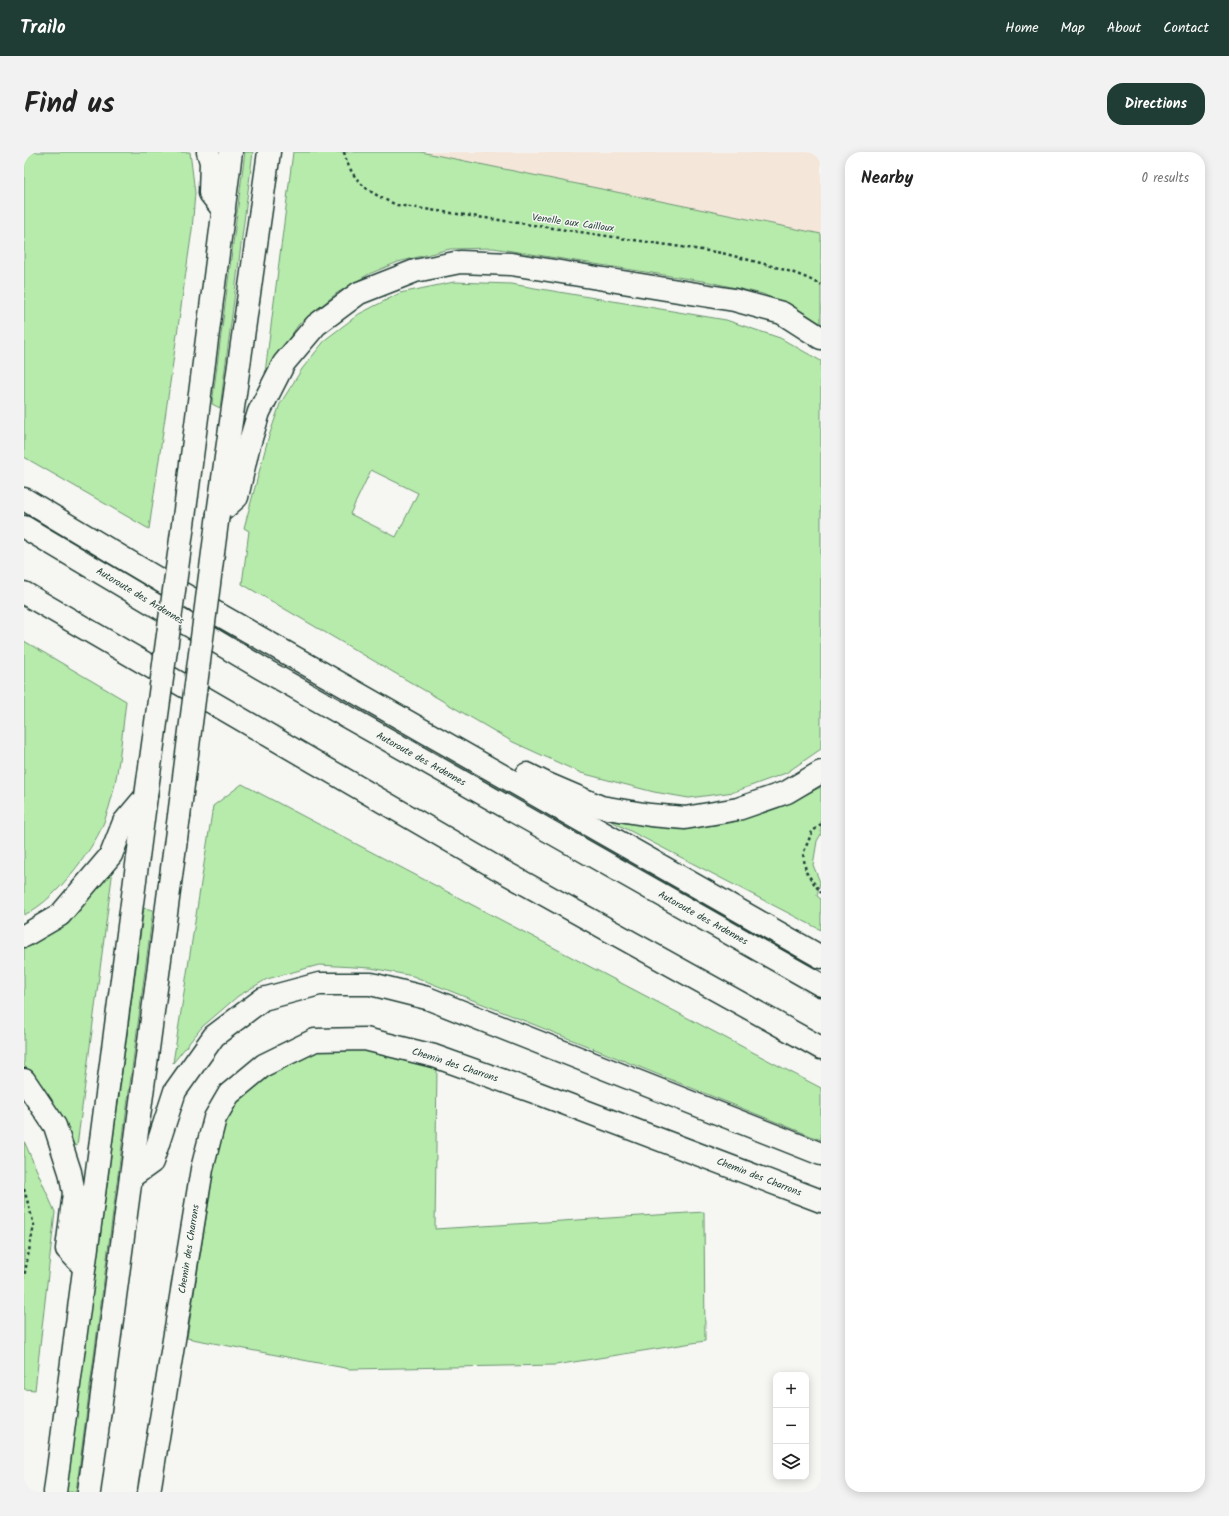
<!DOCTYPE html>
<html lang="en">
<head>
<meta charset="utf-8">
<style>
	body { margin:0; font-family:Kalam,sans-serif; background:#f2f2f2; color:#222 }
	.controls { position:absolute; right:12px; bottom:12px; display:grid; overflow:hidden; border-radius:8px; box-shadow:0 2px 10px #0003 }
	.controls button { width:36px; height:36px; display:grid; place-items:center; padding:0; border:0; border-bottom:1px solid #e0e0e0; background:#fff; color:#222; font:20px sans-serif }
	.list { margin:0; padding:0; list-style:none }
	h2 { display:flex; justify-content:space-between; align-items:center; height:52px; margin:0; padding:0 16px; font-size:17px }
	h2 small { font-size:13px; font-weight:400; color:#767676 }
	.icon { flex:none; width:22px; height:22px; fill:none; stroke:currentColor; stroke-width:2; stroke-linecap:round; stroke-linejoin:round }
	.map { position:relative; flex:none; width:797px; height:1340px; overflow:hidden; border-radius:16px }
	header { display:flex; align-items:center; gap:24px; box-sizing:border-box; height:56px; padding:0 20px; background:#1f3d34; color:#fff }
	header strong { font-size:19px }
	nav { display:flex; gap:22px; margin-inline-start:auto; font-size:14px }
	.intro { display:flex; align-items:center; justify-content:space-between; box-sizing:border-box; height:96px; padding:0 24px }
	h1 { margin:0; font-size:28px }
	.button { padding:10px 18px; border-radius:16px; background:#1f3d34; color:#fff; font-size:14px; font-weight:700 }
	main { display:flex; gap:24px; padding:0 24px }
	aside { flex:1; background:#fff; border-radius:16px; box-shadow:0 2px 10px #0003 }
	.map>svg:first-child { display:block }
</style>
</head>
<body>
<header>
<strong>Trailo</strong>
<nav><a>Home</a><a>Map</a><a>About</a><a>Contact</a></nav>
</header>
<div class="intro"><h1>Find us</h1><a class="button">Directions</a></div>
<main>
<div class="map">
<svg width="797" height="1340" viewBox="0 0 797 1340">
	<rect width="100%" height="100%" fill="#f6f6f2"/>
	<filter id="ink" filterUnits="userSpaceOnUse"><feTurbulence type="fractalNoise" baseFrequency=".025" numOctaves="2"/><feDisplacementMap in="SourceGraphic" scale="8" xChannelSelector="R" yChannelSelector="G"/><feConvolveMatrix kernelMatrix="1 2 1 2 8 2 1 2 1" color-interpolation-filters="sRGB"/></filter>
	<g filter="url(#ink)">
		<polygon fill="#f5e6da" points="397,0 797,0 797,82"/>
		<g fill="#b7ebac" stroke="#6b9470" fill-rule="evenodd">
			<polygon points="0,0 166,0 171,41 168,78 125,377 0,305"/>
			<polygon points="221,0 229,0 196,256 188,252"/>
			<polygon points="269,0 397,0 797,82 797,173 785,164 739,142 685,130 469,96 426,97 374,110 345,122 313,141 275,172 241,221"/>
			<path d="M430 130 487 132 702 168 756 186 797 209V597L762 621 710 640 665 646 630 640 557 621 489 590 218 432 225 379 220 376 244 287 256 252 278 217 302 187 335 162 376 141ZM347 318 394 341 372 385 326 362Z"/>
			<path d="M0 489 102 549C97 589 95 631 80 670 73 688 60 706 48 721 35 737 19 754 0 763Z"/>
			<polygon points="218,632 797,936 797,988 389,824 347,816 295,813 243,827 214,844 178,875 149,911 189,654"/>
			<polygon points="797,635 797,682 793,689 789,713 796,730 793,744 797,747 797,778 587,669 658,677 706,671 754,656"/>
			<polygon points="87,717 89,717 53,994 50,993 38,967 23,943 0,913 0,795 40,772 66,745"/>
			<polygon points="120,756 129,758 52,1340 42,1340"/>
			<polygon points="337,895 413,914 411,1077 680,1060 681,1189 531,1213 326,1217 163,1186 194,990 206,956 246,919 292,898"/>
			<polygon points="0,989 31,1060 11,1238 0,1237"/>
		</g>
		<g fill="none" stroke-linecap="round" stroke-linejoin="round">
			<g stroke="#1f3d34" stroke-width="25">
				<polyline id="street" points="125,1340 178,1017 191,966 205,942 240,913 291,888 341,887 410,904 516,942 797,1049"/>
			</g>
			<g stroke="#1f3d34" stroke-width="25">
				<g id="highway">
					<polyline points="184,0 187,10 186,41 200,59"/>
					<polyline points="163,343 207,0"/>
					<polyline points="0,347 159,442 797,805"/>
					<polyline points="194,362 213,345 224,296 235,260 260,211 292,173 335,141 391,119 436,110 487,112 710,148 758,161 797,186"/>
					<polyline points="194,362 245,0"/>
					<polyline points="0,375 237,516 797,833"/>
					<polyline points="0,441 473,716 797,896"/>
					<polyline points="503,622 521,631 577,655 626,663 661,666 714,657 763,640 797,620"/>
					<polyline points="0,784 36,763 87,703 100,670 122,644"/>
					<polyline points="0,928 31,974 46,1020 50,1041 43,1097 60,1115"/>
					<polyline points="107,1025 128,1010 151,939 190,884 239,847 295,832 347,832 403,846 797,1002"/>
					<polyline points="31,1340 122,644"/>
					<polyline points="65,1340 155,664"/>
				</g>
			</g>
			<g stroke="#1f3d34" stroke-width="2.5" stroke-dasharray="3 3" stroke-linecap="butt">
				<path d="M320 0C327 30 347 42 373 53L698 101C728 109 771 118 797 133"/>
				<polyline points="797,672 788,680 779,702 782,720 797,741"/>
				<polyline points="0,1037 10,1073 0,1125"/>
			</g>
			<use href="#street" stroke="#f6f6f2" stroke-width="22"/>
			<use href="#highway" stroke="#f6f6f2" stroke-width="22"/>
			<g stroke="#1f3d34" stroke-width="25" stroke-linecap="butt">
				<g id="highway-bridge">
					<polyline points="122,644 163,343"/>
					<polyline points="155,664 194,362"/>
				</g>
			</g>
			<use href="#highway-bridge" stroke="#f6f6f2" stroke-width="22"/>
		</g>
	</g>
	<g text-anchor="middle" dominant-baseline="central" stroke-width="3" stroke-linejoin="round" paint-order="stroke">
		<g font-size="10" fill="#1f3d34" stroke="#f6f6f2">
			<text transform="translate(549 71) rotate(8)">Venelle aux Cailloux</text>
			<text transform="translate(116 444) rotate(31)">Autoroute des Ardennes</text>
			<text transform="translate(397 607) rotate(29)">Autoroute des Ardennes</text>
			<text transform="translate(679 766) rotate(29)">Autoroute des Ardennes</text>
			<text transform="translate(431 913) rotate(18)">Chemin des Charrons</text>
			<text transform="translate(735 1025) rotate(21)">Chemin des Charrons</text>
			<text transform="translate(165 1097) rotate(-81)">Chemin des Charrons</text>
		</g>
	</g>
</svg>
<div class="controls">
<button>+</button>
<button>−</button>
<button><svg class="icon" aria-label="layers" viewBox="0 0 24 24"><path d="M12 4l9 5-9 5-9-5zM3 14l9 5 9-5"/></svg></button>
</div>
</div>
<aside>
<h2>Nearby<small>0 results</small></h2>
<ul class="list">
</ul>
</aside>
</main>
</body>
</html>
